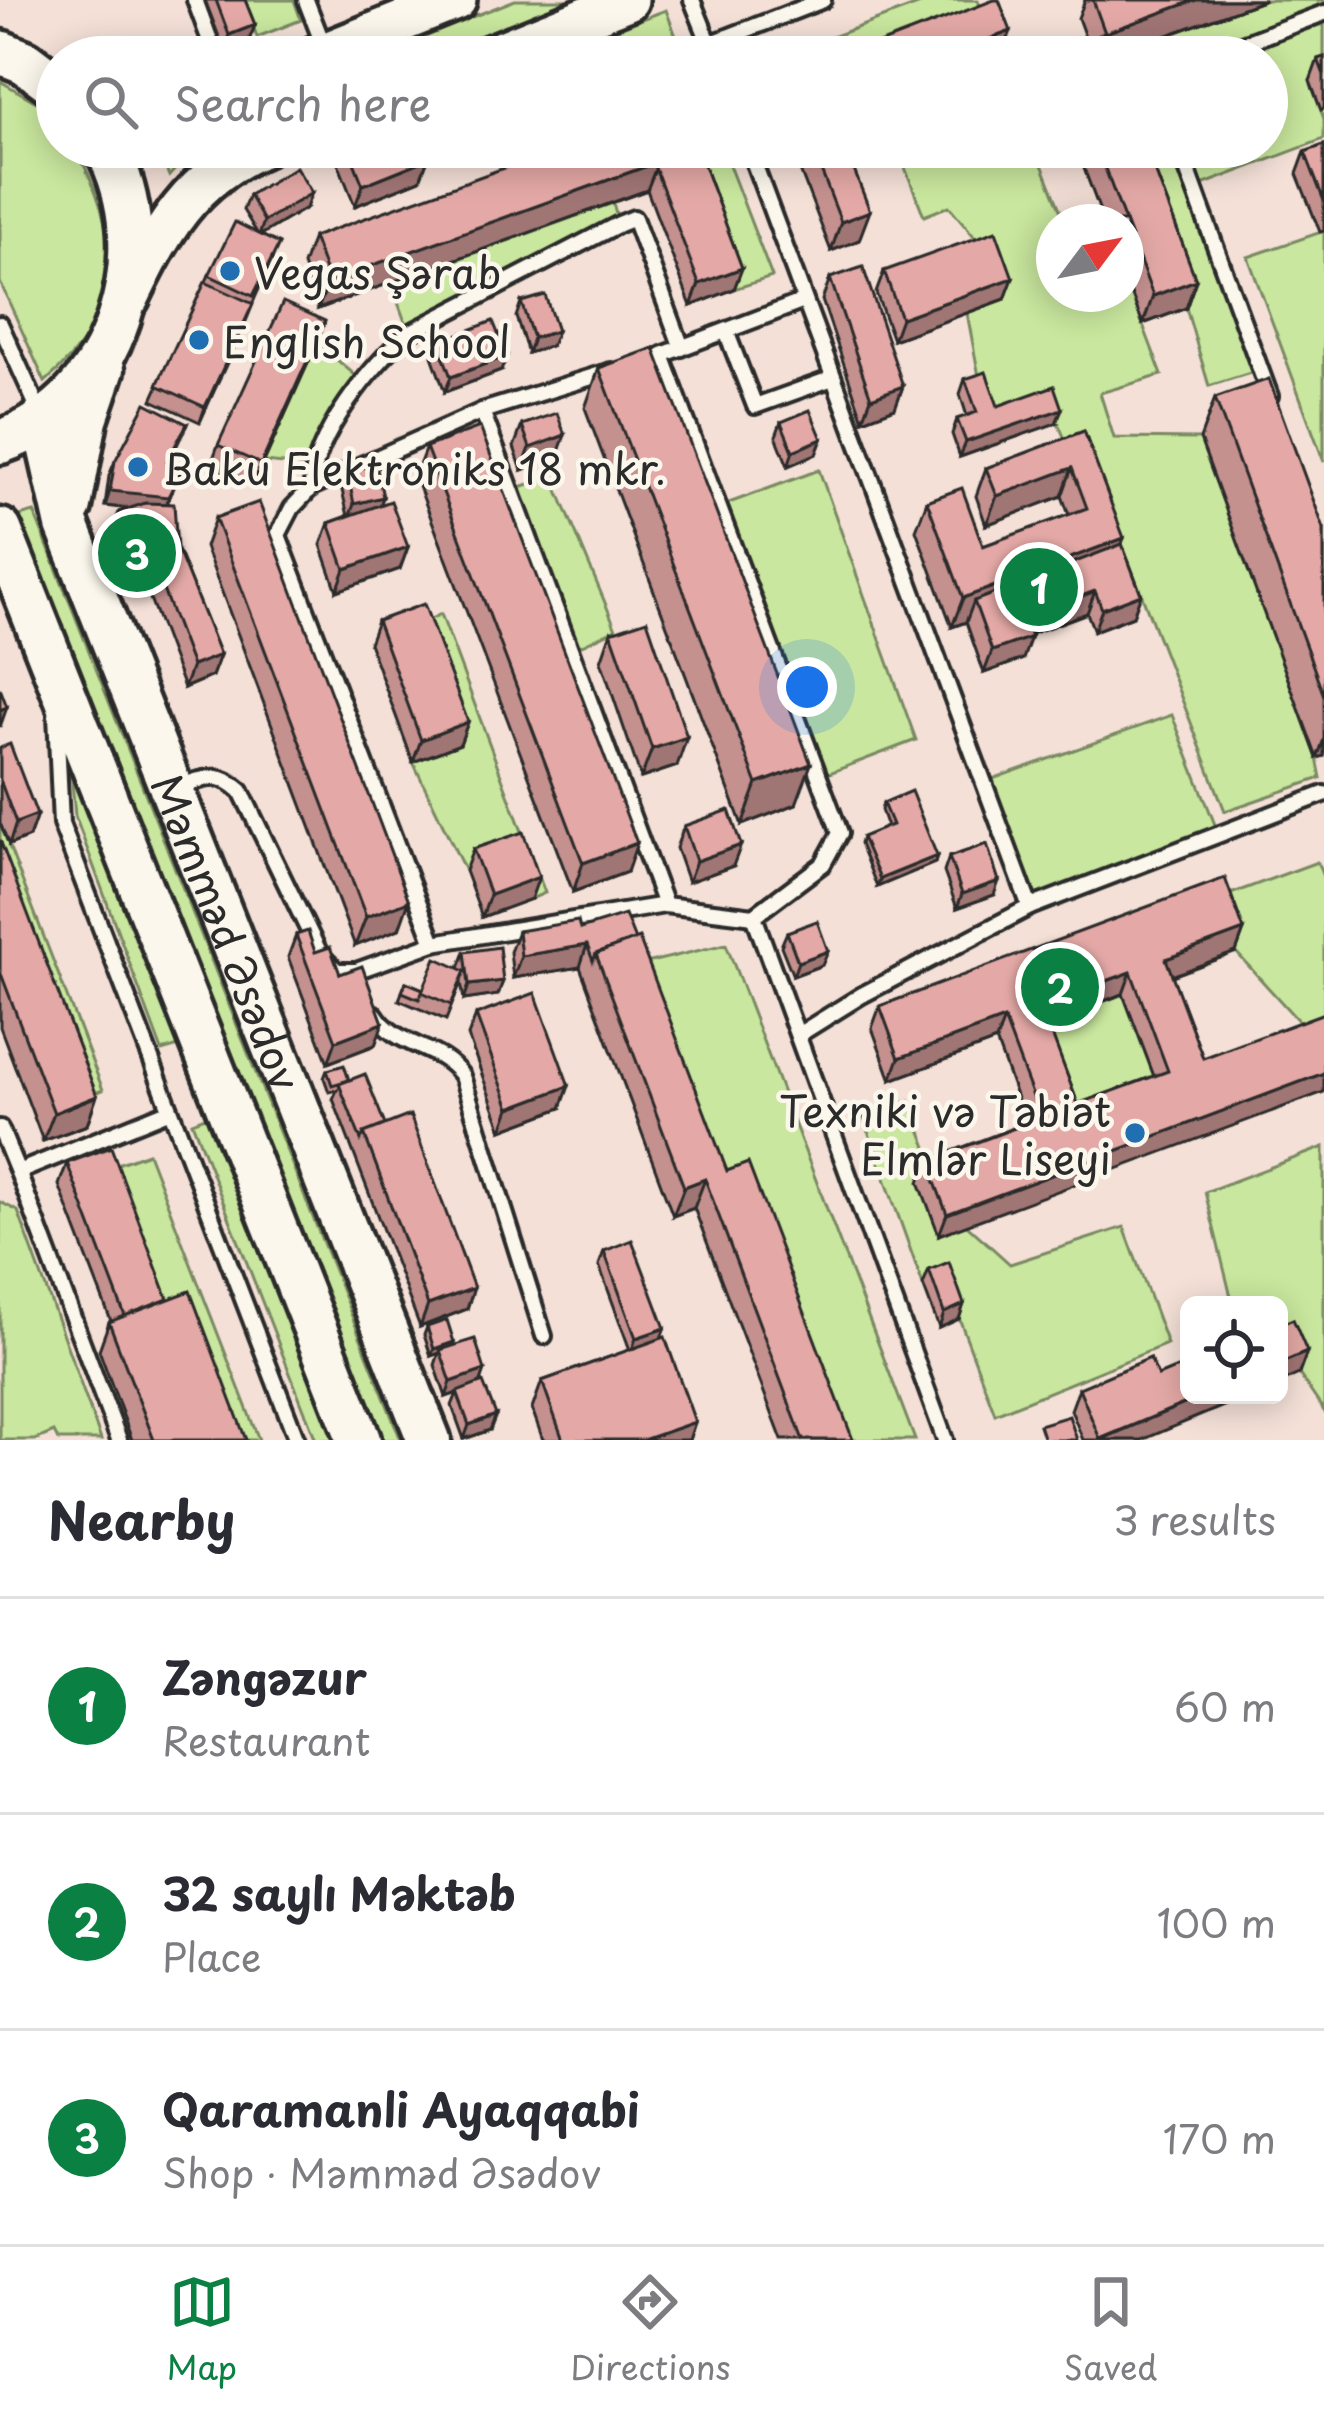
<!DOCTYPE html>
<html lang="en">
<head>
<meta charset="utf-8">
<style>
	body { margin:0; font-family:"Playpen Sans",sans-serif; background:#f7f7f7; color:#2b2b33 }
	.controls { position:absolute; right:36px; bottom:36px; display:grid; overflow:hidden; border-radius:18px; box-shadow:0 6px 30px #0003 }
	.controls button { width:108px; height:108px; display:grid; place-items:center; padding:0; border:0; border-bottom:3px solid #e1e1e2; background:#fff; color:#2b2b33; font:60px sans-serif }
	.compass { position:absolute; left:1036px; top:204px; width:108px; height:108px; border-radius:50%; background:#fff; box-shadow:0 6px 30px #0003; rotate:58deg }
	.you { position:absolute; left:807px; top:687px; width:42px; height:42px; margin:-30px; border:9px solid #fff; border-radius:50%; background:#1a73e8; box-shadow:0 0 0 18px #1a73e833 }
	.badge { display:grid; place-items:center; width:78px; height:78px; border-radius:50%; background:#0b8043; color:#fff; font-size:39px; font-weight:700 }
	.pin { position:absolute; translate:-50% -50%; border:6px solid #fff; box-shadow:0 3px 12px #0006 }
	.list { margin:0; padding:0; list-style:none }
	h2 { display:flex; justify-content:space-between; align-items:center; height:156px; margin:0; padding:0 48px; font-size:51px }
	h2 small { font-size:39px; font-weight:400; color:#7c7c81 }
	.list li { display:grid; grid-template-columns:78px 1fr auto; gap:36px; align-items:center; box-sizing:border-box; height:216px; padding:0 48px; border-top:3px solid #e1e1e2 }
	.list b { display:block; font-size:45px; white-space:nowrap }
	.list p { margin:0; font-size:39px; white-space:nowrap; color:#7c7c81 }
	.list em { font-size:39px; font-style:normal; color:#7c7c81 }
	.icon { flex:none; width:66px; height:66px; fill:none; stroke:currentColor; stroke-width:2; stroke-linecap:round; stroke-linejoin:round }
	.map { position:relative; flex:none; width:1324px; height:1440px; overflow:hidden }
	.search { position:absolute; background:#fff; box-shadow:0 6px 30px #0003; left:36px; right:36px; top:36px; height:132px; display:flex; align-items:center; gap:30px; box-sizing:border-box; padding:0 42px; border-radius:66px; color:#7c7c81; font-size:45px }
	.sheet { height:804px; background:#fff }
	nav { display:flex; justify-content:space-around; align-items:center; box-sizing:border-box; height:168px; border-top:3px solid #e1e1e2; background:#fff; font-size:33px; color:#7c7c81 }
	nav a { display:grid; justify-items:center; gap:6px }
	nav .on { color:#0b8043 }
	.map>svg:first-child { display:block }
</style>
</head>
<body>
<div class="map">
<svg width="1324" height="1440" viewBox="0 0 1324 1440">
	<rect width="100%" height="100%" fill="#f4e0d7"/>
	<filter id="ink" filterUnits="userSpaceOnUse"><feTurbulence type="fractalNoise" baseFrequency=".00833" numOctaves="2"/><feDisplacementMap in="SourceGraphic" scale="24" xChannelSelector="R" yChannelSelector="G"/><feConvolveMatrix kernelMatrix="1 2 1 2 8 2 1 2 1" color-interpolation-filters="sRGB"/></filter>
	<g filter="url(#ink)">
		<g fill="#c9e79e" stroke="#7a8964" stroke-width="3">
			<polygon points="244,0 294,0 301,20 257,37"/>
			<polygon points="515,0 573,0 426,57 370,57"/>
			<polygon points="931,0 978,0 988,27 909,57 778,57"/>
			<polygon points="1265,0 1324,0 1324,76 1310,81 1324,119 1324,139 1194,188 1260,370 1209,386 1186,308 1125,147 1267,147 1267,57 1107,57"/>
			<polygon points="666,10 677,39 630,57 542,57"/>
			<path d="M0 81 38 103 57 125V147H75C123 235 127 313 45 382L0 282Z"/>
			<polygon points="156,147 195,147 169,176"/>
			<polygon points="681,147 722,147 772,277 734,289"/>
			<polygon points="897,147 1035,147 1065,222 1054,222 1054,294 1126,294 1126,280 1162,375 1100,393 1114,438 1200,439 1317,758 1321,778 1225,811 1129,562 1074,460 1049,402 993,421 981,387 967,313 1005,299 988,253 949,206 924,216"/>
			<polygon points="613,203 619,224 409,333 391,283"/>
			<polygon points="1324,231 1324,462 1248,257"/>
			<polygon points="317,343 361,380 312,467 264,462"/>
			<polygon points="819,470 916,740 819,777 718,507"/>
			<polygon points="552,476 616,629 569,651 509,491"/>
			<polygon points="34,512 401,1440 381,1440 16,517"/>
			<polygon points="441,614 545,893 531,899 514,854 465,871 413,762 416,626"/>
			<polygon points="1172,715 1219,835 1030,907 984,782"/>
			<polygon points="70,759 179,1046 162,1051 75,816"/>
			<polygon points="0,823 103,1090 77,1100 0,897"/>
			<polygon points="1317,862 1324,879 1324,1031 1312,1036 1236,952 1217,899"/>
			<polygon points="726,944 915,1440 832,1440 737,1192 629,967"/>
			<polygon points="1123,994 1160,1093 1070,1126 1033,1027"/>
			<polygon points="909,1101 938,1175 967,1225 1010,1264 1124,1227 1167,1344 995,1414 944,1278 923,1285 862,1114"/>
			<polygon points="210,1115 336,1440 316,1440 192,1122"/>
			<polygon points="1324,1147 1324,1411 1299,1374 1285,1342 1279,1344 1279,1305 1233,1305 1205,1192"/>
			<polygon points="148,1153 259,1440 225,1440 179,1320 103,1169"/>
			<polygon points="0,1202 18,1211 101,1440 58,1440 54,1432 35,1440 0,1440"/>
		</g>
		<g fill="none" stroke-linecap="round" stroke-linejoin="round">
			<g stroke="#2b2b2b" stroke-width="22">
				<g id="lane">
					<polyline points="195,0 216,57"/>
					<polyline points="306,0 324,47"/>
					<polyline points="692,0 715,57"/>
					<polyline points="676,57 823,0"/>
					<polyline points="1207,57 1324,13"/>
					<polyline points="748,147 1030,907 1324,794"/>
					<polyline points="1179,147 1270,396"/>
					<polyline points="804,301 662,355 840,833 823,864 754,916 945,1440"/>
					<polyline points="0,324 41,415"/>
					<polyline points="726,331 755,406 833,378"/>
					<polyline points="611,371 482,411 665,905"/>
					<polyline points="312,487 482,411"/>
					<polyline points="56,715 61,824 297,1440"/>
					<path d="M176 787C205 779 217 769 241 791L320 954 337 971H356L434 943 665 905 754 916"/>
					<path d="M434 943 278 535 292 508 312 487C312 438 372 364 409 333L619 224 634 218 682 348"/>
					<path d="M375 1014C396 1048 439 1044 462 1076L544 1336"/>
					<polyline points="798,1035 862,995 1030,907"/>
					<polyline points="0,1128 18,1172 168,1111"/>
					<polyline points="18,1172 119,1440"/>
				</g>
			</g>
			<g stroke="#2b2b2b" stroke-width="48">
				<g id="secondary">
					<polyline points="314,57 456,0"/>
					<polyline points="487,57 628,0"/>
					<path d="M129 298C160 232 192 176 262 147"/>
				</g>
			</g>
			<g stroke="#2b2b2b" stroke-width="51">
				<g id="primary">
					<polyline points="0,52 25,62 57,86"/>
					<path id="s1" d="M43 419 67 525 429 1440"/>
					<path d="M0 442C119 402 162 252 106 147"/>
					<polyline points="70,506 86,419 103,369"/>
					<polyline points="0,530 359,1440"/>
				</g>
			</g>
			<use href="#lane" stroke="#fbf7ec" stroke-width="14"/>
			<use href="#secondary" stroke="#fbf7ec" stroke-width="39"/>
			<use href="#primary" stroke="#fbf7ec" stroke-width="42"/>
		</g>
		<g fill="#c4918f" stroke="#2b2b2b" stroke-width="3" fill-rule="evenodd">
			<polygon points="205,0 245,0 255,25 249,40 224,50"/>
			<polygon points="1085,0 1265,0 1112,55 1112,57 1057,57 1060,50 1086,40 1078,18"/>
			<polygon points="1324,57 1324,109 1321,110 1310,81 1318,59"/>
			<polygon points="1324,145 1324,231 1320,232 1297,174 1305,152"/>
			<polygon points="343,147 424,147 420,180 355,206 338,163"/>
			<polygon points="697,147 742,268 734,289 691,306 647,190 318,309 303,265 313,237"/>
			<polygon points="791,147 845,147 859,240 831,251"/>
			<polygon points="1076,147 1146,147 1196,280 1186,308 1143,324 1126,280 1126,222 1104,222"/>
			<polygon points="249,195 306,208 261,235 279,244 200,422 152,400 209,275 257,233 243,210"/>
			<polygon points="884,271 1013,278 1005,299 893,340 876,293"/>
			<polygon points="830,278 903,386 895,408 863,420 822,300"/>
			<polygon points="521,302 551,346 528,353 516,317"/>
			<polygon points="325,321 317,343 253,486 210,467 218,445"/>
			<polygon points="438,342 501,371 445,392 432,356"/>
			<polygon points="599,368 796,804 742,825 585,408"/>
			<polygon points="965,379 998,406 1056,423 960,457 952,434 957,419 967,416 960,394"/>
			<polygon points="1215,398 1324,529 1324,756 1317,758 1200,439"/>
			<polygon points="781,422 822,439 816,454 788,466 776,436"/>
			<polygon points="187,424 169,462 182,469 167,504 177,548 220,655 212,676 184,688 143,580 130,584 111,534 119,512 130,509 105,506 109,476 115,461"/>
			<polygon points="522,425 557,457 522,470 514,447"/>
			<polygon points="1084,431 1122,544 1141,594 1133,616 1094,631 1087,613 1030,634 1023,659 984,673 966,622 952,627 916,530 927,501 983,546 1069,515 1062,496 986,525 976,496 986,468"/>
			<polygon points="426,447 627,872 573,892 415,476"/>
			<polygon points="347,471 383,497 380,505 408,547 400,569 337,591 321,545 329,523 348,516 341,486"/>
			<polygon points="215,518 399,929 355,946 205,547"/>
			<polygon points="377,621 468,722 460,744 413,762 369,643"/>
			<polygon points="611,632 677,766 641,778 601,661"/>
			<polygon points="0,748 37,815 29,837 9,845 0,823"/>
			<polygon points="883,803 937,856 935,863 877,887 860,844 862,837 887,827 881,810"/>
			<polygon points="684,826 733,866 688,882 676,848"/>
			<polygon points="0,840 87,1125 43,1141 0,1027"/>
			<polygon points="473,849 531,899 482,917 465,871"/>
			<polygon points="949,857 994,895 957,908 944,872"/>
			<polygon points="580,929 727,1171 853,1440 782,1440 694,1208 673,1216 580,967 513,978 510,952 518,931"/>
			<path d="M1244 930 1236 952 1172 976 1203 1058 939 1235 919 1182 927 1161 1026 1123 996 1041 891 1080 872 1028 880 1006ZM1123 994 1154 1076 1078 1104 1047 1022Z"/>
			<polygon points="787,932 828,951 822,965 793,976 781,946"/>
			<polygon points="296,935 340,974 383,1023 375,1045 328,1063 288,957"/>
			<polygon points="465,952 503,981 498,995 464,1000 461,982 446,1020 399,1000 406,982 423,989 459,968"/>
			<polygon points="476,1015 561,1108 502,1130 468,1036"/>
			<polygon points="327,1070 349,1080 385,1125 467,1309 420,1327 333,1099 337,1090 329,1092 324,1078"/>
			<polygon points="67,1163 168,1299 246,1440 132,1440 99,1350 109,1322 111,1321 59,1185"/>
			<polygon points="604,1251 661,1339 695,1422 689,1440 543,1440 532,1409 542,1381 630,1350 599,1265"/>
			<polygon points="929,1270 964,1304 959,1319 939,1328 923,1285"/>
			<polygon points="427,1327 454,1342 453,1346 485,1370 480,1383 490,1430 464,1439 452,1406 457,1393 446,1397 435,1365 439,1353 431,1356 424,1335"/>
			<polygon points="1158,1376 1142,1440 1083,1440 1071,1410 1079,1388"/>
		</g>
		<g fill="#a07674" stroke="#2b2b2b" stroke-width="3">
			<polygon points="1196,0 1265,0 1107,57 1096,57 1105,33"/>
			<polygon points="255,25 249,40 224,50 229,35"/>
			<polygon points="1011,31 1001,57 941,57"/>
			<polygon points="428,159 420,180 355,206 363,185"/>
			<polygon points="658,162 647,190 318,309 329,281"/>
			<polygon points="312,193 306,208 259,236 264,221"/>
			<polygon points="870,211 859,240 831,251 841,222"/>
			<polygon points="742,268 734,289 691,306 699,284"/>
			<polygon points="1013,278 1005,299 893,340 901,318"/>
			<polygon points="1196,280 1186,308 1143,324 1153,296"/>
			<polygon points="253,304 247,319 200,422 205,407"/>
			<polygon points="325,321 317,343 253,486 261,464"/>
			<polygon points="557,331 551,346 528,353 533,338"/>
			<polygon points="507,356 501,371 445,392 451,377"/>
			<polygon points="903,386 895,408 863,420 871,398"/>
			<polygon points="1062,409 1056,423 960,457 966,442"/>
			<polygon points="565,435 557,457 522,470 530,448"/>
			<polygon points="822,439 816,454 788,466 793,451"/>
			<polygon points="1072,468 1062,496 986,525 997,496"/>
			<polygon points="182,469 162,512 105,506 110,491"/>
			<polygon points="383,497 378,512 349,518 354,504"/>
			<polygon points="1124,538 1114,566 974,601 966,622 952,627 963,598"/>
			<polygon points="408,547 400,569 337,591 345,569"/>
			<polygon points="151,558 143,580 130,584 138,562"/>
			<polygon points="1095,591 1087,613 1015,640 1023,618"/>
			<polygon points="1141,594 1133,616 1094,631 1102,609"/>
			<polygon points="1031,637 1023,659 984,673 992,651"/>
			<polygon points="220,655 212,676 184,688 192,666"/>
			<polygon points="7,707 0,727 0,710"/>
			<polygon points="468,722 460,744 413,762 421,740"/>
			<polygon points="687,737 677,766 641,778 652,749"/>
			<polygon points="1324,739 1324,756 1317,758"/>
			<polygon points="811,764 796,804 742,825 757,784"/>
			<polygon points="37,815 29,837 9,845 16,823"/>
			<polygon points="637,843 627,872 573,892 583,863"/>
			<polygon points="741,845 733,866 688,882 696,861"/>
			<polygon points="937,856 935,863 877,887 880,879"/>
			<polygon points="539,877 531,899 482,917 490,895"/>
			<polygon points="999,881 994,895 957,908 962,894"/>
			<polygon points="409,901 399,929 355,946 366,917"/>
			<polygon points="1244,930 1236,952 1158,981 1166,959"/>
			<polygon points="587,945 580,967 513,978 521,956"/>
			<polygon points="828,951 822,965 793,976 798,962"/>
			<polygon points="1131,972 1123,994 1033,1027 1041,1005"/>
			<polygon points="503,981 498,995 464,1000 469,985"/>
			<polygon points="1004,1019 996,1041 891,1080 899,1058"/>
			<polygon points="383,1023 375,1045 328,1063 336,1041"/>
			<polygon points="1324,1073 1324,1092 939,1235 947,1214"/>
			<polygon points="569,1086 561,1108 502,1130 510,1108"/>
			<polygon points="97,1096 87,1125 43,1141 54,1113"/>
			<polygon points="705,1179 694,1208 673,1216 684,1187"/>
			<polygon points="474,1288 467,1309 420,1327 428,1305"/>
			<polygon points="964,1304 959,1319 939,1328 944,1313"/>
			<polygon points="665,1328 659,1343 631,1353 636,1338"/>
			<polygon points="454,1342 452,1349 431,1356 434,1349"/>
			<polygon points="1307,1352 1299,1374 1279,1383 1279,1364"/>
			<polygon points="485,1370 480,1385 446,1397 451,1382"/>
			<polygon points="1205,1395 1250,1395 1142,1440 1100,1440"/>
			<polygon points="496,1415 490,1430 464,1439 469,1425"/>
			<polygon points="695,1422 689,1440 643,1440"/>
		</g>
		<g fill="#e4a9a6" stroke="#2b2b2b" stroke-width="3" fill-rule="evenodd">
			<polygon points="216,0 245,0 255,25 229,35"/>
			<polygon points="994,0 999,0 1011,31 941,57 845,57"/>
			<polygon points="1093,0 1196,0 1105,33"/>
			<polygon points="1104,33 1112,57 1063,57 1060,50"/>
			<polygon points="1324,57 1324,75 1318,59"/>
			<polygon points="1324,145 1324,201 1305,152"/>
			<polygon points="348,147 424,147 428,159 363,185"/>
			<polygon points="562,147 652,147 658,162 329,281 313,237"/>
			<polygon points="652,147 697,147 742,268 699,284 655,168 658,162"/>
			<polygon points="812,147 845,147 870,211 841,222"/>
			<polygon points="1097,147 1146,147 1196,280 1153,296"/>
			<polygon points="296,167 312,193 264,221 249,195"/>
			<polygon points="235,222 279,244 253,296 209,275"/>
			<polygon points="996,231 1013,278 901,318 884,271"/>
			<polygon points="863,267 903,386 871,398 830,278"/>
			<polygon points="205,282 253,304 205,407 157,385"/>
			<polygon points="545,295 557,331 533,338 521,302"/>
			<polygon points="283,302 325,321 261,464 218,445"/>
			<polygon points="493,321 507,356 451,377 438,342"/>
			<polygon points="654,348 811,764 757,784 599,368"/>
			<polygon points="986,372 998,406 1054,386 1062,409 966,442 957,419 977,412 965,379"/>
			<polygon points="1269,379 1324,529 1324,696 1215,398"/>
			<polygon points="146,403 187,424 167,461 182,469 168,497 110,491 115,461"/>
			<polygon points="810,410 822,439 793,451 781,422"/>
			<polygon points="557,413 565,435 530,448 522,425"/>
			<polygon points="480,427 637,843 583,863 426,447"/>
			<polygon points="1084,431 1124,538 963,598 927,501 962,488 983,546 1087,508 1072,468 997,496 986,468"/>
			<polygon points="376,465 383,497 354,504 347,471"/>
			<polygon points="391,501 408,547 345,569 329,523"/>
			<polygon points="259,502 409,901 366,917 215,518"/>
			<polygon points="145,503 174,504 177,548 220,655 192,666 151,558 138,562 119,512"/>
			<polygon points="1122,544 1141,594 1102,609 1095,591 1023,618 1031,637 992,651 974,601"/>
			<polygon points="424,604 468,722 421,740 377,621"/>
			<polygon points="647,620 687,737 652,749 611,632"/>
			<polygon points="0,688 7,707 0,710"/>
			<polygon points="10,744 37,815 16,823 0,780 0,748"/>
			<polygon points="911,791 937,856 880,879 862,837 892,825 883,803"/>
			<polygon points="729,810 741,845 696,861 684,826"/>
			<polygon points="523,832 539,877 490,895 473,849"/>
			<polygon points="0,840 97,1096 54,1113 0,971"/>
			<polygon points="987,844 999,881 962,894 949,857"/>
			<path d="M1225 878 1244 930 1166 959 1203 1058 1324 1013V1073L947 1214 927 1161 1041 1118 1004 1019 899 1058 880 1006ZM1131 972 1168 1071 1078 1104 1041 1005Z"/>
			<polygon points="625,915 635,940 596,954 593,961 587,945 521,956 518,931 578,921 580,929"/>
			<polygon points="817,921 828,951 798,962 787,932"/>
			<polygon points="308,931 315,952 330,947 340,974 362,966 383,1023 336,1041 296,935"/>
			<polygon points="639,938 727,1171 748,1163 853,1440 803,1440 705,1179 684,1187 596,954"/>
			<polygon points="499,947 503,981 469,985 465,952"/>
			<polygon points="436,958 465,971 451,1005 422,992"/>
			<polygon points="406,982 423,989 419,999 402,992"/>
			<polygon points="535,993 569,1086 510,1108 476,1015"/>
			<polygon points="344,1065 349,1080 332,1085 327,1070"/>
			<polygon points="365,1074 385,1125 364,1133 361,1140 339,1084"/>
			<polygon points="410,1115 474,1288 428,1305 364,1133"/>
			<polygon points="111,1147 168,1299 125,1316 67,1163"/>
			<polygon points="632,1240 665,1328 636,1338 604,1251"/>
			<polygon points="949,1262 964,1304 944,1313 929,1270"/>
			<polygon points="190,1291 246,1440 154,1440 109,1322"/>
			<polygon points="1293,1319 1307,1352 1279,1364 1279,1325"/>
			<polygon points="447,1320 454,1342 434,1349 427,1327"/>
			<polygon points="665,1337 695,1422 643,1440 563,1440 542,1381"/>
			<polygon points="475,1339 485,1370 451,1382 440,1350"/>
			<polygon points="1150,1358 1158,1376 1189,1363 1189,1395 1205,1395 1100,1439 1079,1388"/>
			<polygon points="483,1382 496,1415 469,1425 457,1392"/>
			<polygon points="1069,1416 1077,1440 1044,1440 1039,1425"/>
		</g>
	</g>
	<g fill="#1f6fb2" stroke="#fbf7ec" stroke-width="4.5">
		<circle cx="230" cy="271" r="12"/>
		<circle cx="199" cy="340" r="12"/>
		<circle cx="138" cy="467" r="12"/>
		<circle cx="1135" cy="1133" r="12"/>
	</g>
	<g text-anchor="middle" dominant-baseline="central" stroke-width="9" stroke-linejoin="round" paint-order="stroke">
		<g font-size="42" fill="#2b2b2b" stroke="#fbf7ec" text-anchor="start">
			<text x="254" y="271">Vegas Şərab</text>
			<text x="223" y="340">English School</text>
			<text x="162" y="467">Baku Elektroniks 18 mkr.</text>
			<text x="1111" y="1109" text-anchor="end">Texniki və Təbiət<tspan x="1111" dy="48">Elmlər Liseyi</tspan></text>
		</g>
		<g font-size="42" fill="#2b2b2b" stroke="#fbf7ec">
			<text stroke="none"><textPath href="#s1" startOffset="546">Məmməd Əsədov</textPath></text>
		</g>
	</g>
</svg>
<div class="controls">
<button><svg class="icon" aria-label="locate" viewBox="0 0 24 24"><circle cx="12" cy="12" r="6"/><path d="M12 2v4M12 18v4M2 12h4M18 12h4"/></svg></button>
</div>
<svg class="compass" viewBox="-18 -18 36 36"><path d="M0-13l5 13h-10z" fill="#e53935"/><path d="M0 13l5-13h-10z" fill="#7c7c81"/></svg>
<div class="you"></div>
<div class="pin badge" style="left:1039px;top:587px">1</div>
<div class="pin badge" style="left:1060px;top:987px">2</div>
<div class="pin badge" style="left:137px;top:553px">3</div>
<div class="search"><svg class="icon" aria-label="search" viewBox="0 0 24 24"><circle cx="10" cy="10" r="6"/><path d="M15 15l6 6"/></svg>Search here</div>
</div>
<section class="sheet">
<h2>Nearby<small>3 results</small></h2>
<ul class="list">
<li><span class="badge">1</span><div><b>Zəngəzur</b><p>Restaurant</p></div><em>60 m</em></li>
<li><span class="badge">2</span><div><b>32 saylı Məktəb</b><p>Place</p></div><em>100 m</em></li>
<li><span class="badge">3</span><div><b>Qaramanli Ayaqqabi</b><p>Shop · Məmməd Əsədov</p></div><em>170 m</em></li>
</ul>
</section>
<nav>
<a class="on"><svg class="icon" aria-label="map" viewBox="0 0 24 24"><path d="M3 6l6-2 6 2 6-2v14l-6 2-6-2-6 2zM9 4v14M15 6v14"/></svg>Map</a>
<a><svg class="icon" aria-label="directions" viewBox="0 0 24 24"><path d="M12 3l9 9-9 9-9-9zM9 14v-3h6M13 9l2 2-2 2"/></svg>Directions</a>
<a><svg class="icon" aria-label="saved" viewBox="0 0 24 24"><path d="M7 4h10v16l-5-4-5 4z"/></svg>Saved</a>
</nav>
</body>
</html>
